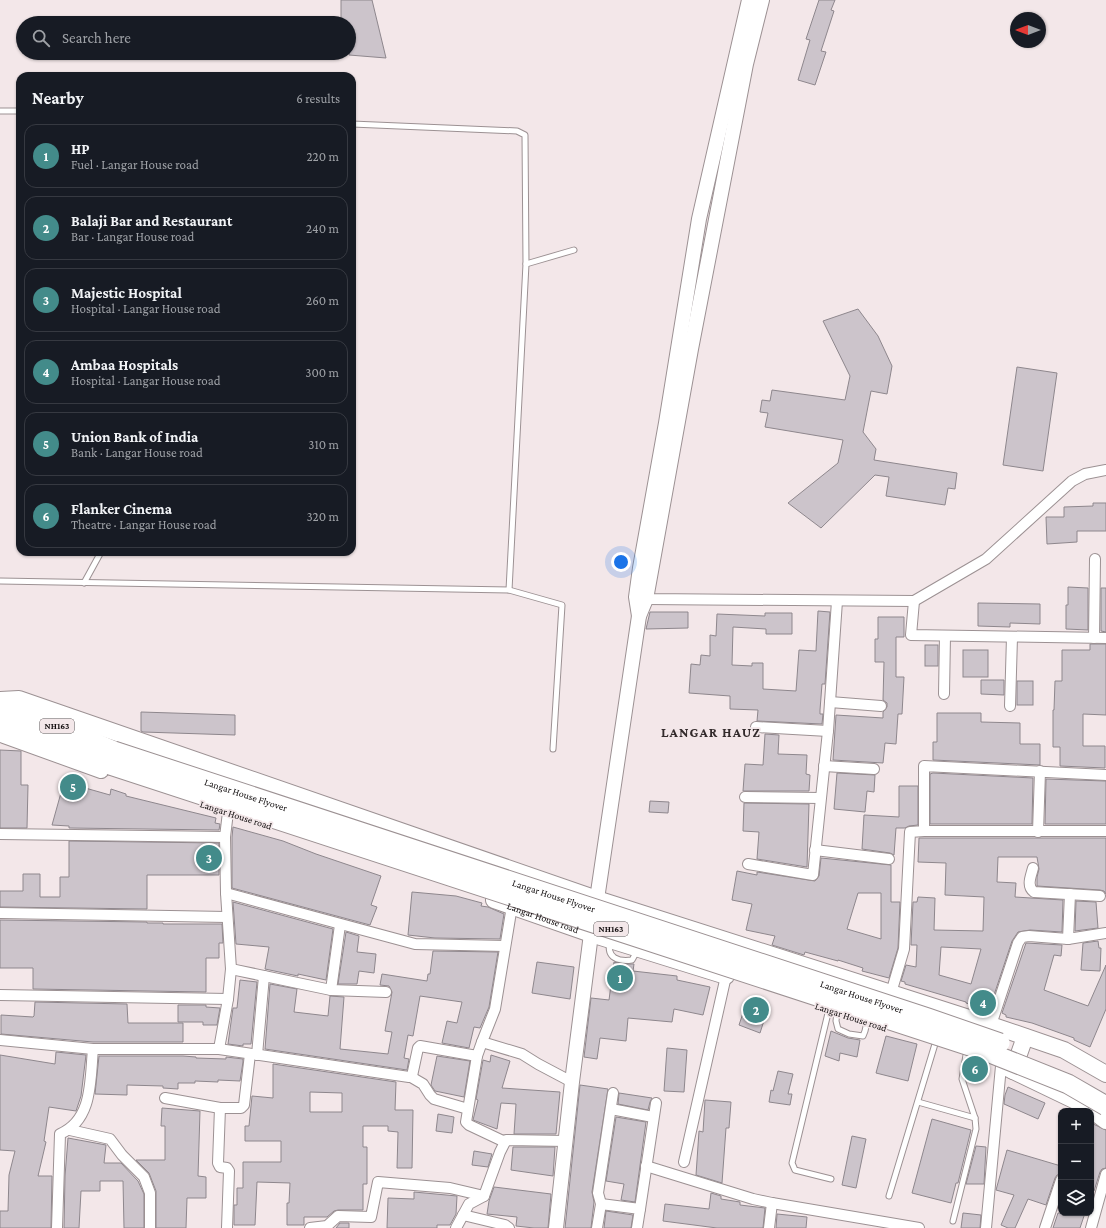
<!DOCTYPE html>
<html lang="en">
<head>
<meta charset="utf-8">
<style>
	body { margin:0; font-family:"Crimson Pro",serif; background:#20242c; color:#f1f3f6 }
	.controls { position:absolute; right:12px; bottom:12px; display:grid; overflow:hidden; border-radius:8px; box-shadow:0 1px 3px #0004 }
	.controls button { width:36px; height:36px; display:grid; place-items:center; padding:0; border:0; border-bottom:1px solid #363941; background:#171b24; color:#f1f3f6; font:20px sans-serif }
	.compass { position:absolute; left:1010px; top:12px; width:36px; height:36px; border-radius:50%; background:#171b24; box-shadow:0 1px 3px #0004; rotate:270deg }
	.you { position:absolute; left:621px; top:562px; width:14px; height:14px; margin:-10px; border:3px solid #fff; border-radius:50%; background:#1a73e8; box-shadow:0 0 0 6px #1a73e833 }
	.badge { display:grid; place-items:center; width:26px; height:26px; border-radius:50%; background:#438b8a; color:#fff; font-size:13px; font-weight:700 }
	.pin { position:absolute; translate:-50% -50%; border:2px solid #fff; box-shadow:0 1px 4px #0006 }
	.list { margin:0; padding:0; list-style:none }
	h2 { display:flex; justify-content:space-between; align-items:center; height:52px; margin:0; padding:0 16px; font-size:17px }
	h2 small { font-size:13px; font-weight:400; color:#9ea1a6 }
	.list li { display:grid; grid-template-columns:26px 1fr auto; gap:12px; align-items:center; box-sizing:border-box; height:64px; margin:0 8px 8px; padding:0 8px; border:1px solid #363941; border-radius:12px }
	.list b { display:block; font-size:15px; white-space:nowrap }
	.list p { margin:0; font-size:13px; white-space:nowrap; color:#9ea1a6 }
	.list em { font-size:13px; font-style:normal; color:#9ea1a6 }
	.icon { flex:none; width:22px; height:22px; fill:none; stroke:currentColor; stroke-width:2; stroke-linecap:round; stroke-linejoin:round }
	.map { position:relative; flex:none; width:1106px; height:1228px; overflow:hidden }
	.search { position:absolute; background:#171b24; box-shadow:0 1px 3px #0004; left:16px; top:16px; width:340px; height:44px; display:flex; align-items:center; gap:10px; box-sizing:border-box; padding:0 14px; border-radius:22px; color:#9ea1a6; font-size:15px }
	.panel { position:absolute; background:#171b24; box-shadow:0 1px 3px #0004; left:16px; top:72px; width:340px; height:484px; border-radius:12px }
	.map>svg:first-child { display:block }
</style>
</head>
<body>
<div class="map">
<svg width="1106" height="1228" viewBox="0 0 1106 1228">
	<rect width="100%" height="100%" fill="#f3e7e9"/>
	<g fill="#ccc4cb" stroke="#8e878d" fill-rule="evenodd">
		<polygon points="341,0 372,0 386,58 349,55 349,23 341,23"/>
		<polygon points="819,0 835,0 831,10 834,11 821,51 826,52 815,85 798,80 810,40 806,39"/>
		<polygon points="858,309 878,336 892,366 887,394 871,391 863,432 876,449 874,460 957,473 955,489 948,488 945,505 886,496 889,477 875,475 821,528 788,503 838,463 843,440 765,427 768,413 760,412 762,400 770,401 772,390 845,400 850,376 823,321"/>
		<polygon points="1017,367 1057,373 1043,471 1003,465"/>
		<polygon points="1093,503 1106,503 1106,531 1077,531 1077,542 1047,544 1046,517 1064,517 1064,507 1093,506"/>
		<polygon points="1068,587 1088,588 1088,630 1066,629 1066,605 1068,605"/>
		<polygon points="1101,588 1106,588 1106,632 1101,631"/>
		<polygon points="978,603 1040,604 1040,624 1010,623 1010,627 978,626"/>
		<polygon points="818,611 830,612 825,684 822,684 820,710 820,714 823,714 822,724 757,721 758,710 730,709 730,696 689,693 691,664 700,665 701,655 710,656 710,635 716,636 717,614 765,616 765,613 792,613 792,634 766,634 766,629 733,627 732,665 752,666 752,663 763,663 763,689 796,691 799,650 816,651"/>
		<polygon points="650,612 688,612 688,628 646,629"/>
		<polygon points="878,617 904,617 904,637 896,637 896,677 904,677 902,714 898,714 896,744 885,743 883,763 833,760 836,715 883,718 883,712 887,707 887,703 883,700 884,662 875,662 875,639 878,639"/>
		<polygon points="1090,644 1106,644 1106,715 1083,714 1083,746 1105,746 1105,768 1060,766 1060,747 1053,747 1053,710 1054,710 1055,681 1062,681 1062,650 1090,650"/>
		<rect x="925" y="645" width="13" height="21"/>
		<rect x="963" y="650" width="25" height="27"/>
		<polygon points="981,680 1004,680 1004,695 981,694"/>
		<rect x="1017" y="681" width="16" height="24"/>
		<polygon points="141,712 235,715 235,735 143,732 141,731"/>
		<polygon points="937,713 981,713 981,722 1020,723 1020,744 1040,744 1040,765 933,760 933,742 937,742"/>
		<polygon points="765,734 779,735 778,754 807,755 806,774 810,775 809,791 743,791 745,764 763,765"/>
		<polygon points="0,750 21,751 21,785 28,785 27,828 0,828"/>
		<polygon points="837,773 875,775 874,792 867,791 865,812 834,809"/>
		<polygon points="933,773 1033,778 1032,824 930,824 930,774"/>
		<polygon points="1046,779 1106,781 1106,824 1045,824"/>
		<polygon points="64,782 110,795 111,789 126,794 126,796 216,818 215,823 220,824 219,830 69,828 69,826 52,825"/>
		<polygon points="899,786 918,786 918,825 909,826 905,828 896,828 894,855 890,853 862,849 864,815 899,817"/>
		<polygon points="650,801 669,802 668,813 649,812"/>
		<polygon points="744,803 809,804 807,867 757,859 759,832 743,831"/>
		<polygon points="233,827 283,841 316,854 381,876 371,905 377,907 370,925 232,888 232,837"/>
		<path d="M919 838H1106V894L1104 891 1100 890 1037 886V877L1039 869 1037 857H998L997 882 1016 883 1015 897 1063 900 1062 932 1030 930 1018 932 1012 941 989 1010 966 1003V1002L905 984V982L901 981 906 965 916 967 917 945H911L913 902H917L918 897 935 898 934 930 983 931 984 897 945 895 946 863 918 862ZM941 947 981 949 971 984 939 975Z"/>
		<polygon points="69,841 219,843 219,875 147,875 147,909 0,907 0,891 23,891 23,874 40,874 40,897 60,897 60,877 69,877"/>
		<path d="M821 858 891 865V902H900L898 948 889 978 862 971 863 968 838 960V961L805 952 804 955 772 945 775 936 746 930 752 904 732 900 737 871 757 875V872L815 881 819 876ZM858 893H881V939L847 929Z"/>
		<polygon points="412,892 456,896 482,903 481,906 488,907 504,914 500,939 435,938 408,935"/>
		<polygon points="1076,901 1096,902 1098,928 1075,931"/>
		<polygon points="233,902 333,929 326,980 298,974 298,976 265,969 269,947 236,944"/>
		<polygon points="0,920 147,922 147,923 163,923 163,924 222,924 223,943 219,943 219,958 206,958 206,992 33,989 33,968 0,968"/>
		<polygon points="346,932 359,936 357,952 376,954 374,973 359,971 357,984 338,984"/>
		<polygon points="1098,941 1099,948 1101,948 1100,971 1081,970 1083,943"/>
		<polygon points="1026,943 1062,945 1061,956 1054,955 1044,990 1088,1006 1106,965 1106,1009 1090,1047 1074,1040 1074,1038 1032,1023 1006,1017 1006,1015 1002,1013"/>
		<polygon points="433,951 498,952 489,1007 480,1028 474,1027 469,1048 442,1043 447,1021 457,1023 462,1002 420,996 413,1036 408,1035 404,1058 409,1059 407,1070 265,1049 270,984 297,989 294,1012 328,1016 330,996 344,997 340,1049 388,1054 392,1032 385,1031 392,992 389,986 380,985 382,974 427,981 428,974 430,974"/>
		<polygon points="537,962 574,967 570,999 532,993"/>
		<polygon points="614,962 622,964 634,964 633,971 677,976 677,980 710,987 703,1015 674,1009 672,1022 628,1018 626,1041 600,1038 597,1059 584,1057 591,998 609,1000"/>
		<polygon points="240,980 257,982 251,1044 243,1044 243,1046 228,1044 233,1008 237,1008"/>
		<polygon points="747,1001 768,1008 760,1033 739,1025"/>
		<polygon points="35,1002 127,1004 128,1023 183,1023 183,1042 93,1042 1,1034 1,1015 33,1017 34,1016"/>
		<polygon points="178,1005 206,1005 206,1007 220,1008 217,1025 203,1025 203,1022 178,1022"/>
		<polygon points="831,1031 848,1038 860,1040 857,1057 840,1053 839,1061 825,1056"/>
		<polygon points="886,1036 917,1044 908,1081 876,1073"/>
		<polygon points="667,1048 687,1050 684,1092 664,1091"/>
		<polygon points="56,1052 86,1055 81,1096 76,1111 49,1107 44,1141 46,1142 38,1176 52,1176 51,1228 0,1228 0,1211 8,1211 9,1175 15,1151 0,1150 0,1055 55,1064"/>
		<polygon points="491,1055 510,1061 502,1088 560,1092 556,1134 514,1134 516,1104 501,1103 497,1129 473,1120 478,1100 476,1099 483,1060 490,1062"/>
		<polygon points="99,1056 183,1056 196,1057 196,1058 226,1059 226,1057 243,1059 243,1062 240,1081 218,1080 218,1082 195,1081 195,1083 178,1083 178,1089 163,1088 163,1086 127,1085 127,1095 95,1094"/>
		<polygon points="437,1056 470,1061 464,1097 435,1091 431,1085"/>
		<path d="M273 1064 396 1082 395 1110H413L412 1168H397L398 1132 388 1131V1126H363V1147H367V1184H363V1210H338L334 1211 327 1217H304V1225H287V1203H289L290 1183 257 1182 255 1225H234V1205H237V1188H243V1162H281V1141H245V1126H249L252 1096 273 1098ZM310 1092 342 1093V1112H310Z"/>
		<polygon points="778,1071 793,1074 788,1094 792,1094 790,1105 769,1102 771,1090 773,1091"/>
		<polygon points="580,1085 608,1089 592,1192 594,1202 591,1228 565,1228"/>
		<polygon points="1008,1087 1045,1103 1038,1119 1004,1104 1005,1095"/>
		<polygon points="619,1093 652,1098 650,1102 648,1110 618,1104"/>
		<polygon points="705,1100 731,1102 729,1128 726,1128 722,1183 696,1175 699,1131 703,1132"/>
		<polygon points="162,1108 200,1111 198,1176 206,1177 206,1198 187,1198 186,1228 156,1228 156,1191 149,1173 136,1160 165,1160 165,1126 161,1126"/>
		<polygon points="438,1114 454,1117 452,1133 436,1131"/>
		<polygon points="616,1117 646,1122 635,1202 621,1200 624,1184 606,1181"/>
		<polygon points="932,1119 971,1130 958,1183 956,1183 951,1203 912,1193"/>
		<polygon points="1091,1123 1106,1130 1106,1168 1102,1169 1100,1172 1094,1191 1091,1190"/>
		<polygon points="852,1136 866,1139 856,1188 842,1185"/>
		<polygon points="68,1138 106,1145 104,1163 121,1163 138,1181 144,1194 144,1228 124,1228 123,1181 100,1181 100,1191 81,1191 79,1228 64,1228 65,1176"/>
		<polygon points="976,1146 986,1147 984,1184 966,1184"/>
		<polygon points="513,1147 555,1147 553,1176 511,1170"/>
		<polygon points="1007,1150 1061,1166 1061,1174 1057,1175 1055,1178 1046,1205 1028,1199 1015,1228 1008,1228 1001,1225 1014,1195 996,1190"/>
		<polygon points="474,1151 492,1154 488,1167 472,1165"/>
		<polygon points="494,1187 551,1194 548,1228 534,1228 516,1226 517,1217 487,1214 489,1201"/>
		<polygon points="414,1192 457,1196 456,1214 450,1225 437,1225 437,1228 387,1228 388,1198 414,1199"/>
		<polygon points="711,1193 721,1196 721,1199 740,1202 740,1205 765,1208 763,1228 717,1228 663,1221 665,1204 709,1209"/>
		<polygon points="606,1211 633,1215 631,1228 604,1228"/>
		<polygon points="963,1213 981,1215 980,1228 961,1228"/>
		<polygon points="1058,1213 1085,1213 1080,1228 1053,1228"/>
		<polygon points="777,1214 807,1217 806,1228 776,1228"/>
		<polygon points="340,1223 349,1223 349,1228 336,1228"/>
	</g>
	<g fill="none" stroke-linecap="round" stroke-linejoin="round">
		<g stroke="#9c9193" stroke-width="7">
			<g id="lane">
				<polyline points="0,111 20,111"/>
				<polyline points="352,124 517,131 525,135 526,264 509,590"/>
				<polyline points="526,264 574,250"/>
				<polyline points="0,581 509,590 562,605 553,749"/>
				<polyline points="84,583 101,552"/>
				<path d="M610 942C606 958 619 962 632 960L637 951"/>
				<polyline points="829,1009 792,1163 795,1170 831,1179"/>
				<polyline points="837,1012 836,1021 838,1029 849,1034 863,1036 865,1031 867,1022"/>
				<polyline points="918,1102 975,1118"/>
				<polyline points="889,1196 935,1044"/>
				<polyline points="953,1221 976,1129 975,1118 962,1079 966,1055"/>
			</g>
		</g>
		<g stroke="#9c9193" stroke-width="12">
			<g id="street">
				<polyline points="640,597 646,599 914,601 986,559 1072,481 1085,474 1106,470"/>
				<polyline points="914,601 911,635 1106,638"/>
				<polyline points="1094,638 1095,559"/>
				<polyline points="944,694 945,636"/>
				<polyline points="830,702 881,706"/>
				<polyline points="1010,706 1012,637"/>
				<polyline points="756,727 828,731"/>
				<polyline points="824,766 874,769"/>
				<polyline points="745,797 820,798"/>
				<polyline points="924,831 1106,831"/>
				<polyline points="1038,832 1040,771"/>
				<polyline points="0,834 225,837"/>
				<polyline points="815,850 889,859"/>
				<polyline points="748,864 813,875 828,731 837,601"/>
				<path d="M1033 868C1031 876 1026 886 1034 892L1100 896"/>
				<polyline points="226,893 415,944 505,946"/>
				<polyline points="512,906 495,1009 482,1042 522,1054 538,1064 572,1082"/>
				<polyline points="0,913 227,917"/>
				<polyline points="1068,939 1070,894"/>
				<polyline points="231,969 331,990 386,992"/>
				<polyline points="331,990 340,925"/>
				<polyline points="891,993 904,949 910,832 924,831 924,766 1106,775"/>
				<polyline points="0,995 228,999"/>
				<polyline points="991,1025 1018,943 1022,937 1029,936 1068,939 1106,933"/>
				<polyline points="0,1040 93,1049 219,1049 409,1077 412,1076 418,1048 420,1046 477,1056 482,1042"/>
				<polyline points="219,1049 228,999 231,969 226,893 225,837 228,812"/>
				<polyline points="257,1055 264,976"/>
				<polyline points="477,1056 466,1122 469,1125 505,1142"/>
				<polyline points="411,1077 423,1084 430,1095 434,1099 468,1109"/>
				<polyline points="165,1098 220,1108 241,1108 244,1105 250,1054"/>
				<polyline points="220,1108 218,1163 220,1167 227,1168 229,1171 227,1228"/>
				<polyline points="611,1109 653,1117"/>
				<polyline points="70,1130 110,1139 122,1155 144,1177 150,1193 150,1228"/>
				<polyline points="684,1162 726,976"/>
				<polyline points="646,1166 753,1199 772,1203 919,1228"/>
				<polyline points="601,1204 640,1209 637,1228"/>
				<polyline points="640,1209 656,1103"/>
				<polyline points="463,1215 505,1225 509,1228"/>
				<path d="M57 1228 60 1134C93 1120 90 1080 93 1049"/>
				<polyline points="310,1228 327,1226 338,1216 371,1217 378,1182 450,1188 484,1196"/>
				<polyline points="456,1228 469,1204 484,1196 500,1152 506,1140 566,1141"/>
				<polyline points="597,1228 601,1204 598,1193 613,1093"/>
				<polyline points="769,1228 772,1203"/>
				<polyline points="986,1228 1001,1066"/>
				<polyline points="1045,1228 1061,1180"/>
				<polyline points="1091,1228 1106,1174"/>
			</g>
		</g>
		<g stroke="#9c9193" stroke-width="16">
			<g id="secondary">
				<polyline points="639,616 636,597 640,568 666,423 699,219 749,0"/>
				<polyline points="597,899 639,616 646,599 691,349 746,64 762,0"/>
				<polyline points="556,1228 572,1082 591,934"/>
			</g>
		</g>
		<g stroke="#9c9193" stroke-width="18">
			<g id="primary">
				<polyline points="0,700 19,699 597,899 991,1025 1064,1050 1106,1074"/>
				<polyline points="0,729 4,735 101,770"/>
				<path id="s1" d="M494 900 591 934 726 976"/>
				<polyline points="1009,1069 1086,1106 1106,1121"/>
				<polyline points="1013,1071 1025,1037"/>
			</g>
		</g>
		<g stroke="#9c9193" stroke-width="21">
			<g id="highway">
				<polyline points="0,702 114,751"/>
				<polyline points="0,720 110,765"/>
			</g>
		</g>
		<use href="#lane" stroke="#fff" stroke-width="5"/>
		<use href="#street" stroke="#fff" stroke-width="10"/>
		<use href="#secondary" stroke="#fff" stroke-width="14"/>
		<use href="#primary" stroke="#fff" stroke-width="16"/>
		<use href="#highway" stroke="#fff" stroke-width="19"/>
		<g stroke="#9c9193" stroke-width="21" stroke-linecap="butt">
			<g id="highway-bridge">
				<path id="s2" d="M114 751 928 1018 1000 1043"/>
				<polyline points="110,765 985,1051 1068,1084 1106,1106"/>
			</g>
		</g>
		<use href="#highway-bridge" stroke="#fff" stroke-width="19"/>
	</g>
	<g text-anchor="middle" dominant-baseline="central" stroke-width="3.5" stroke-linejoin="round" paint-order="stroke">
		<g fill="#f3e7e9" stroke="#564f50" stroke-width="1">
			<rect x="40" y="719" width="34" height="14" rx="3"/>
			<rect x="594" y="922" width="34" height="14" rx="3"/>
		</g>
		<g font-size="9" font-weight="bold" fill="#120e0f">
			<text x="57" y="726">NH163</text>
			<text x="611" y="929">NH163</text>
		</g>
		<g font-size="10" fill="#120e0f" stroke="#f3e7e9">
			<text stroke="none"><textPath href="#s2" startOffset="139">Langar House Flyover</textPath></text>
			<text transform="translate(236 815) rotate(18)">Langar House road</text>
			<text stroke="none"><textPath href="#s2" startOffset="463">Langar House Flyover</textPath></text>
			<text stroke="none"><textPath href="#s1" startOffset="52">Langar House road</textPath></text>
			<text stroke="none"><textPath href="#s2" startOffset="787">Langar House Flyover</textPath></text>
			<text transform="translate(851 1017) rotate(18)">Langar House road</text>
		</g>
		<g font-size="14" font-weight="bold" letter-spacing="1" fill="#322a2b" stroke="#f3e7e9">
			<text x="711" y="732">LANGAR HAUZ</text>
		</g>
	</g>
</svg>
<div class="controls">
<button>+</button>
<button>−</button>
<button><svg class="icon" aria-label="layers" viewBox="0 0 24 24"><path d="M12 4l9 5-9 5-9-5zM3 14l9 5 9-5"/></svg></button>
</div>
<svg class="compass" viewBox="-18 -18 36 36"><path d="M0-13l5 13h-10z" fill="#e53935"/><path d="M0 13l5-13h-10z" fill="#9ea1a6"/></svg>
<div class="you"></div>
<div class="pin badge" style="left:620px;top:978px">1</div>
<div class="pin badge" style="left:756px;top:1010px">2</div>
<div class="pin badge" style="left:209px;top:858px">3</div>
<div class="pin badge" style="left:983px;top:1003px">4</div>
<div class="pin badge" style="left:73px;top:787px">5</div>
<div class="pin badge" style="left:975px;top:1069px">6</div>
<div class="search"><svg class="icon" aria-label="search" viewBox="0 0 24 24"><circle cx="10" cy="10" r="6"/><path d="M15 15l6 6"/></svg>Search here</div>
<section class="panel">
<h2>Nearby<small>6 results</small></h2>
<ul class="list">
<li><span class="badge">1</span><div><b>HP</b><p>Fuel · Langar House road</p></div><em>220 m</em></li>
<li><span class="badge">2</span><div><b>Balaji Bar and Restaurant</b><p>Bar · Langar House road</p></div><em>240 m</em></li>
<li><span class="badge">3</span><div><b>Majestic Hospital</b><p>Hospital · Langar House road</p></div><em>260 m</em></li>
<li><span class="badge">4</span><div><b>Ambaa Hospitals</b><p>Hospital · Langar House road</p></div><em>300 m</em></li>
<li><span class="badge">5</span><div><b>Union Bank of India</b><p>Bank · Langar House road</p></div><em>310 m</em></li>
<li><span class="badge">6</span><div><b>Flanker Cinema</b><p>Theatre · Langar House road</p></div><em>320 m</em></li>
</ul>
</section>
</div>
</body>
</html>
